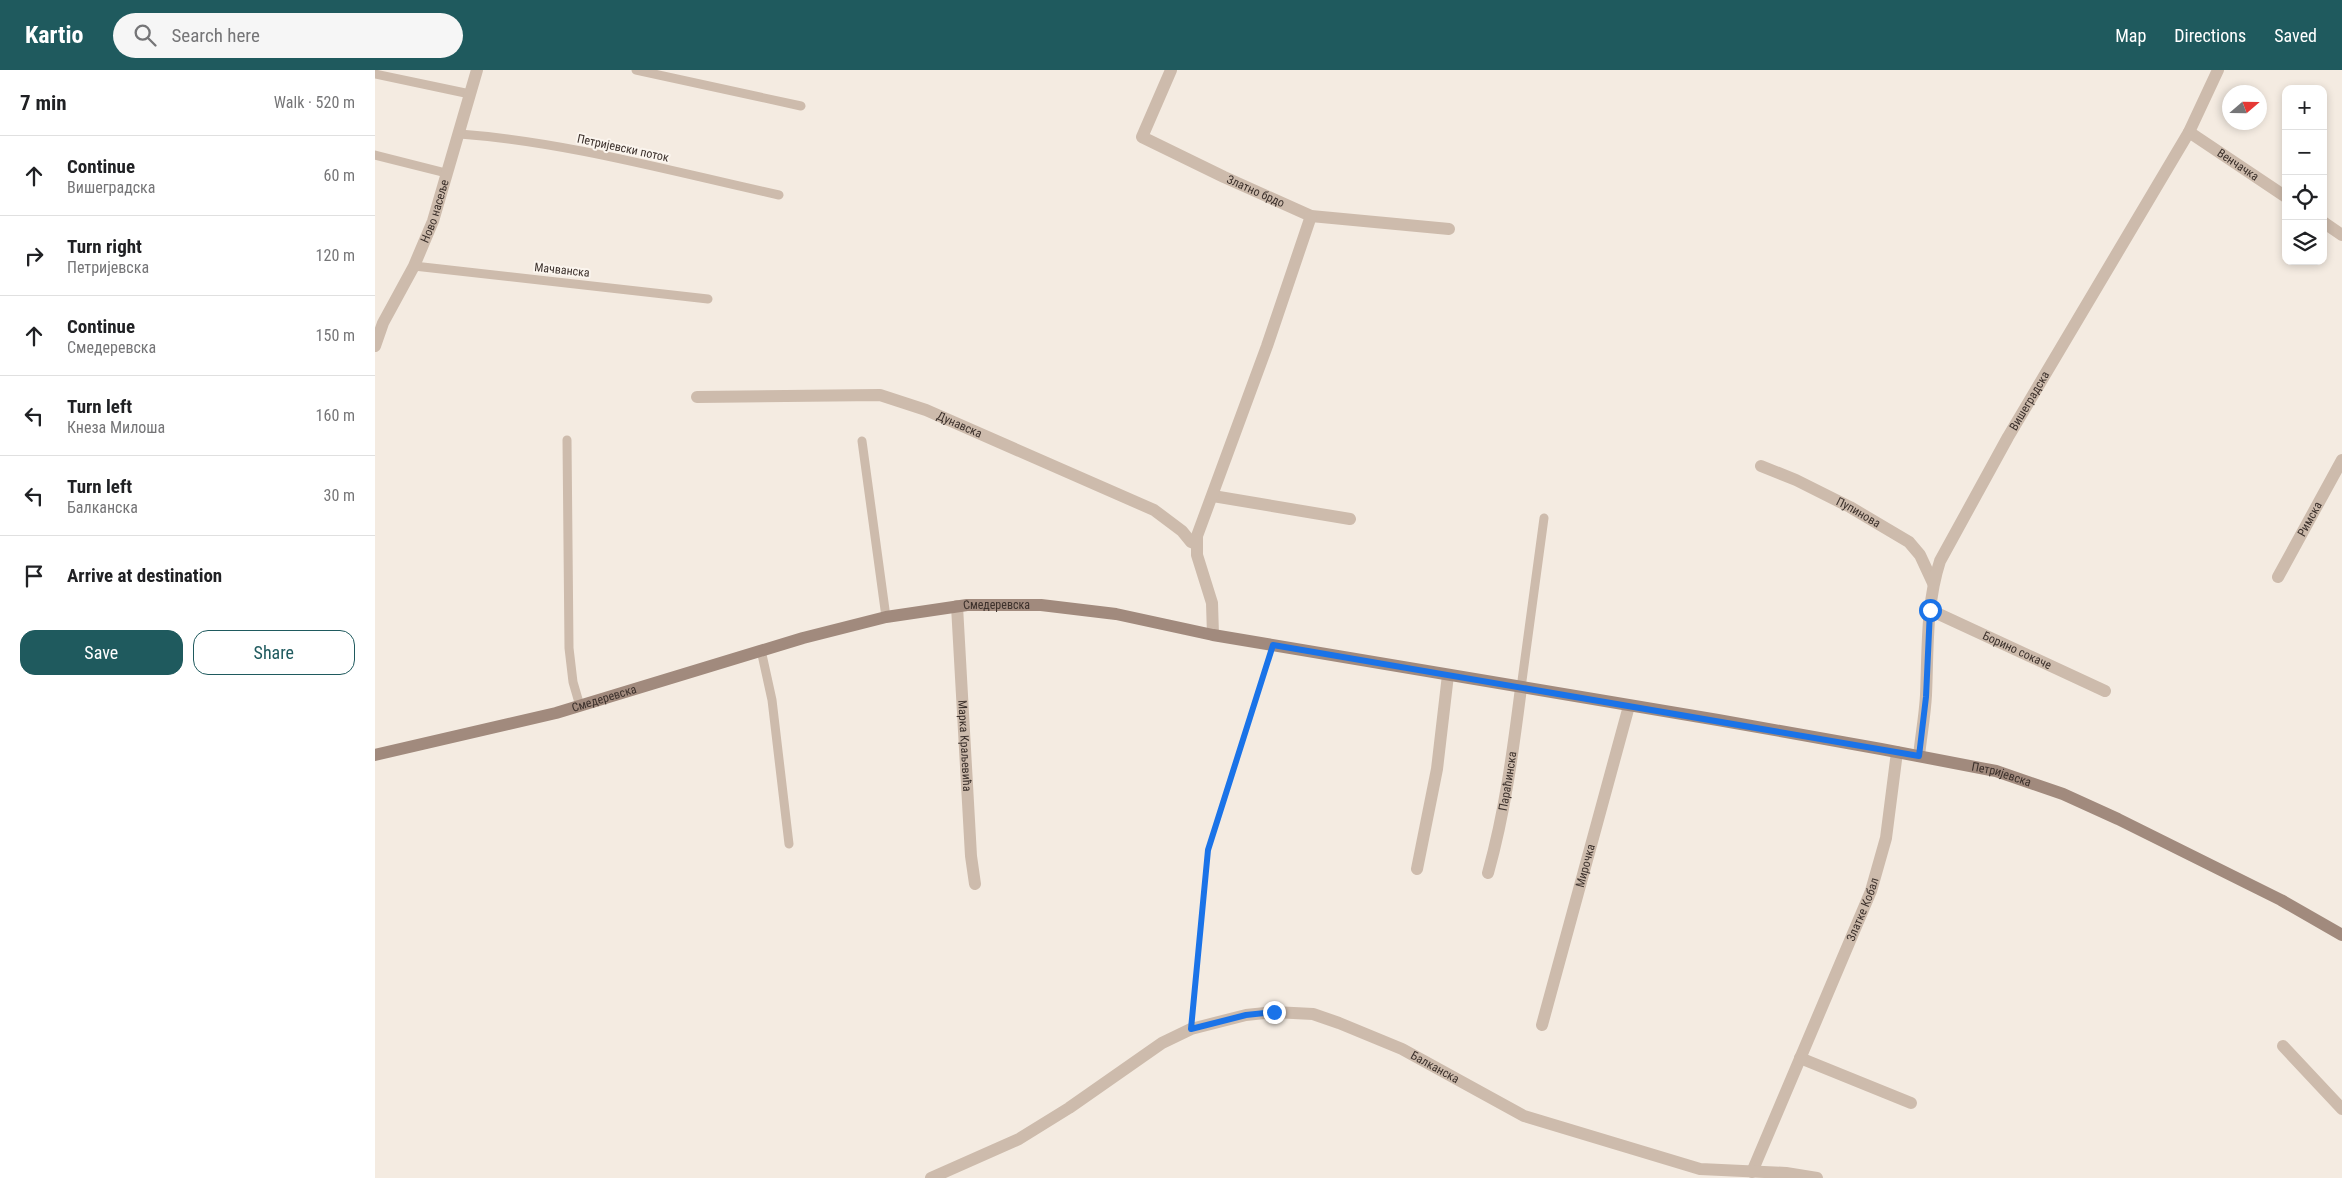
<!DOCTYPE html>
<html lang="en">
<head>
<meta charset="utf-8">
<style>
	body { margin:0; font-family:"Roboto Condensed",sans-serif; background:#f6f6f6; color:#202124 }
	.controls { position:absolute; right:15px; top:15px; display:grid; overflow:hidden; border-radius:10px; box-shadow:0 2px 8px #0003 }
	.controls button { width:45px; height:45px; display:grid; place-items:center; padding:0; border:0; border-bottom:1px solid #e0e0e0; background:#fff; color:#202124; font:25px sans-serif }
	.compass { position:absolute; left:1847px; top:15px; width:45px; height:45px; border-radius:50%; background:#fff; box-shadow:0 2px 8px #0003; rotate:70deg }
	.stop { position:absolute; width:15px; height:15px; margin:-11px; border:4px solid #1a73e8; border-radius:50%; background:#fff }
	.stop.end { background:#1a73e8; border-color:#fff; box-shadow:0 1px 5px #0008 }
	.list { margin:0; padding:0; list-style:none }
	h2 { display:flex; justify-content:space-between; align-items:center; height:65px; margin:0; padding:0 20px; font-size:21px }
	h2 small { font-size:16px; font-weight:400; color:#757577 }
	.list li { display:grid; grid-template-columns:32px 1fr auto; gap:15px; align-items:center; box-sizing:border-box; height:80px; padding:0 20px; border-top:1px solid #e0e0e0 }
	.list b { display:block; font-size:19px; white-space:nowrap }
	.list p { margin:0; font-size:16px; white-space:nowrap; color:#757577 }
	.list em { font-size:16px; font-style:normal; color:#757577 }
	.actions { display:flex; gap:10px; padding:15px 20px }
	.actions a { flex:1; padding:11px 0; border:1px solid #1f5a5e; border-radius:15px; text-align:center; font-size:18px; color:#1f5a5e }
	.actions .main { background:#1f5a5e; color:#fff }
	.icon { flex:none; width:28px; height:28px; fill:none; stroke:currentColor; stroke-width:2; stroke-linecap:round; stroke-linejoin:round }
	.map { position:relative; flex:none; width:1967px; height:1108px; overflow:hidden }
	header { display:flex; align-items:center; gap:30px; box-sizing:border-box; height:70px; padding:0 25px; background:#1f5a5e; color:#fff }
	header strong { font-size:24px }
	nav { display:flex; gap:28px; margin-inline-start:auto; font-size:18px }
	.search { width:350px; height:45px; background:#f6f6f6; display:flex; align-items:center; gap:12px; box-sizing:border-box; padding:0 18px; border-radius:28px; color:#757577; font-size:19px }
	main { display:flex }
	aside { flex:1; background:#fff }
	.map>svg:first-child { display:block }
</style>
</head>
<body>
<header>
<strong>Kartio</strong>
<div class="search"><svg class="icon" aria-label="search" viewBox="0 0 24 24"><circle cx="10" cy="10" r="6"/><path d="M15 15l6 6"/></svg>Search here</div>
<nav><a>Map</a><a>Directions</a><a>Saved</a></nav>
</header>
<main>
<aside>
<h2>7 min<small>Walk · 520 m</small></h2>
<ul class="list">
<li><svg class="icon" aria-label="ahead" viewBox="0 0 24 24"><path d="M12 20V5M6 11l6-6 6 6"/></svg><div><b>Continue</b><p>Вишеградска</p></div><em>60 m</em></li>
<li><svg class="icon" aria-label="right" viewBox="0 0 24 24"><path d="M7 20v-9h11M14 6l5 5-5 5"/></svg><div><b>Turn right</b><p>Петријевска</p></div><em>120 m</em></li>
<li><svg class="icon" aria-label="ahead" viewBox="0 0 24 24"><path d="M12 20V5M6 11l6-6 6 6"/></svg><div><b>Continue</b><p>Смедеревска</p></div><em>150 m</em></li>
<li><svg class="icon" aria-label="left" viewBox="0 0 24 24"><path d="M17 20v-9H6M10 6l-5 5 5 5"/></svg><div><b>Turn left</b><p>Кнеза Милоша</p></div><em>160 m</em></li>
<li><svg class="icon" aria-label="left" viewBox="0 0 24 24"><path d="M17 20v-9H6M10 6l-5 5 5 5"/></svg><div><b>Turn left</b><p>Балканска</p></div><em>30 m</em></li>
<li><svg class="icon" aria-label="arrive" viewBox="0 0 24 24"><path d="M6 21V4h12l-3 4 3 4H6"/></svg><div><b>Arrive at destination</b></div></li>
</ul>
<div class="actions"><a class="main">Save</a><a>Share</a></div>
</aside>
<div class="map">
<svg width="1967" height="1108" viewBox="0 0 1967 1108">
	<rect width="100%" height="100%" fill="#f4ebe1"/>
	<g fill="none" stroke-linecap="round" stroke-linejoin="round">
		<polyline stroke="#b9a596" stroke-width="3" stroke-dasharray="2.5 2.5" stroke-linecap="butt" points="817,946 833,780 894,587"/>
		<g stroke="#cdbbac" stroke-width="9">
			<polyline points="261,0 426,36"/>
			<polyline points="0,4 95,24"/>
			<path d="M85 64C192 72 299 102 404 125"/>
			<polyline points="0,85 71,103"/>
			<polyline points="39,196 333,229"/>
			<polyline points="192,370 194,578 198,612 205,636"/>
			<polyline points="487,371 511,547"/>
			<polyline points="386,580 397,630 414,774"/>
			<polyline points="1146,618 1169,448"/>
		</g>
		<g stroke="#cdbbac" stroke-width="12">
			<path id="s1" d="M796 0 767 67 849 107 936 146 1074 159"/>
			<path id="s2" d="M1814 62 1911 127"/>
			<polyline points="1948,152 1967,165"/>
			<path id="s3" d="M0 276 8 253 39 196 58 151 102 0"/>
			<path id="s4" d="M322 327 505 325 551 340 779 440 807 461 816 472 821 474"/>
			<path id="s5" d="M1386 396 1421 410 1475 437 1534 472 1545 485 1558 513"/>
			<polyline points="838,426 975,449"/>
			<path id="s6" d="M1903 507 1967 390"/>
			<path id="s7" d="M582 536 596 786 600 814"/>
			<path id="s8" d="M1555 540 1730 621"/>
			<polyline points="838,565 837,533 822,485 822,466 892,276 936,146"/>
			<path id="s9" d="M1544 686C1546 666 1550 645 1551 625 1553 580 1551 534 1565 491L1633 367 1814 62 1843 0"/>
			<polyline points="1042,799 1062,699 1073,605"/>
			<path id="s10" d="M1113 803C1130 742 1138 681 1146 618"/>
			<path id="s11" d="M1167 955 1254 636"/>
			<polyline points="1908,976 1967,1039"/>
			<polyline points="1425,988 1536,1033"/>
			<path id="s12" d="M1377 1102 1496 821 1511 768 1522 682"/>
			<path id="s13" d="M556 1108 644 1069 694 1038 787 973 816 959 871 945 899 942 938 944 964 953 1027 979 1149 1046 1325 1099 1411 1103 1442 1108"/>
		</g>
		<path stroke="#a18a7d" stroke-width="12" id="s14" d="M0 685 181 643 428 568 511 547 592 535H666L741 544 838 565 1343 650 1506 679 1621 701 1688 724 1743 749 1906 830 1967 865"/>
	</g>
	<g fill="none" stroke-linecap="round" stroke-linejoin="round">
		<polyline stroke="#1a73e8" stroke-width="6" points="899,942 871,945 816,959 833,780 898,575 1544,686 1551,627 1555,540"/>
	</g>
	<g text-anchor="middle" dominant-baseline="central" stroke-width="4" stroke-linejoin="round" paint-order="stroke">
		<g font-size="12" fill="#3b302b" stroke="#fbf5ee">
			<text transform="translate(248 78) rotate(12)">Петријевски поток</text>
			<text stroke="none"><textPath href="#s2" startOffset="59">Венчачка</textPath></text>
			<text stroke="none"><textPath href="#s1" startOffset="199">Златно брдо</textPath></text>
			<text stroke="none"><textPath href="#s3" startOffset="148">Ново насеље</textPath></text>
			<text transform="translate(187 200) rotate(6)">Мачванска</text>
			<text stroke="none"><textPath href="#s9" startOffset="380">Вишеградска</textPath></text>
			<text stroke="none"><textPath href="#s4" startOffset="268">Дунавска</textPath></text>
			<text stroke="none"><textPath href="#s5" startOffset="108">Пупинова</textPath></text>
			<text stroke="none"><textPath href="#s6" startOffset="66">Римска</textPath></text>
			<text stroke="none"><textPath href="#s14" startOffset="641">Смедеревска</textPath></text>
			<text stroke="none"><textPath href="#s8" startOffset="96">Борино сокаче</textPath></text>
			<text stroke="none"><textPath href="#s14" startOffset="236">Смедеревска</textPath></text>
			<text stroke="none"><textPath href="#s7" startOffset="140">Марка Краљевића</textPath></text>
			<text stroke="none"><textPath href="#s14" startOffset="1661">Петријевска</textPath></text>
			<text stroke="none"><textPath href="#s10" startOffset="94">Параћинска</textPath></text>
			<text stroke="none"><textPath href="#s11" startOffset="165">Мирочка</textPath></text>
			<text stroke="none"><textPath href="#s12" startOffset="285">Златке Кобал</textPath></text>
			<text stroke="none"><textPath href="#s13" startOffset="558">Балканска</textPath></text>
		</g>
	</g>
</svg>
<div class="controls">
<button>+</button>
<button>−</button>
<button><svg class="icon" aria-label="locate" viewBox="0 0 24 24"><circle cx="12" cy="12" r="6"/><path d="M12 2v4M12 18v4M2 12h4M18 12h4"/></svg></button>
<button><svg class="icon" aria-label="layers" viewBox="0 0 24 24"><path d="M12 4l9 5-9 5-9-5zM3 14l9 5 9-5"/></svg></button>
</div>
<svg class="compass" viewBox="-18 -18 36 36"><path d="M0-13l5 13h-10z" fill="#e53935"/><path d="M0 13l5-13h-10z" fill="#757577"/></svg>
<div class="stop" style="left:1555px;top:540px"></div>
<div class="stop end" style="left:899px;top:942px"></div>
</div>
</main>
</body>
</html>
